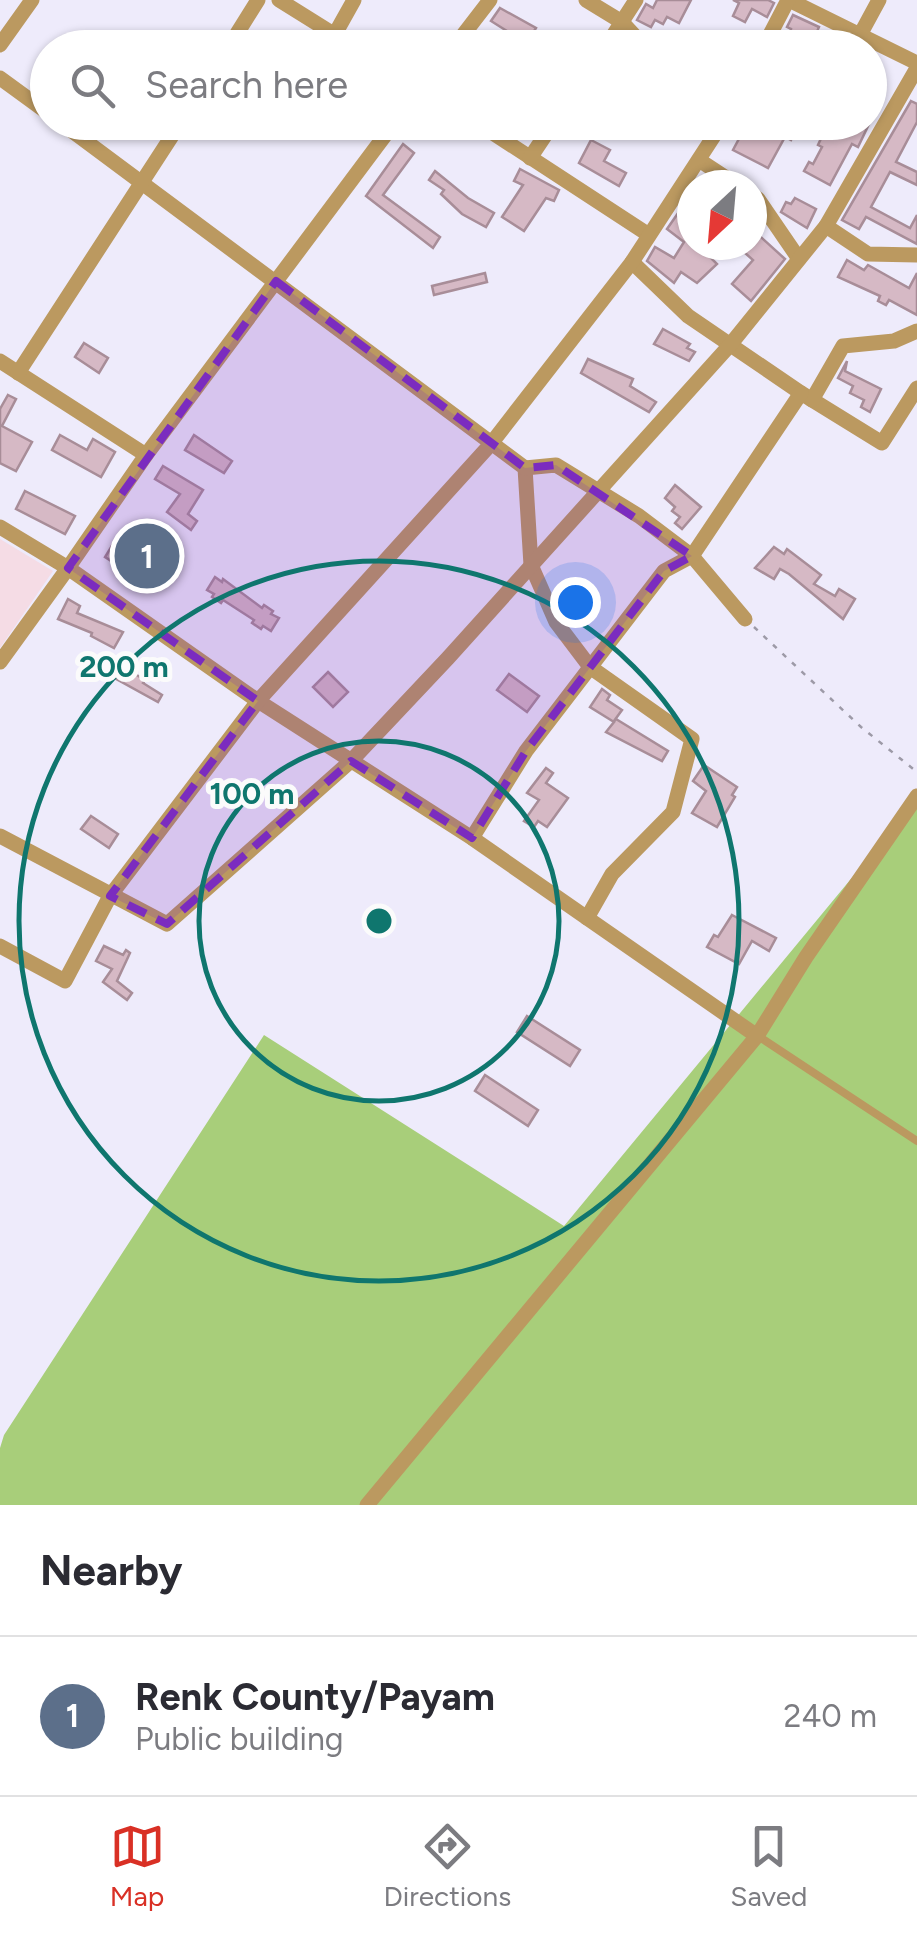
<!DOCTYPE html>
<html lang="en">
<head>
<meta charset="utf-8">
<style>
	body { margin:0; font-family:Figtree,sans-serif; background:#f2f2f3; color:#2b2b33 }
	.compass { position:absolute; left:677px; top:170px; width:90px; height:90px; border-radius:50%; background:#fff; box-shadow:0 2px 8px #0004; rotate:206deg }
	.you { position:absolute; left:575px; top:602px; width:35px; height:35px; margin:-25px; border:8px solid #fff; border-radius:50%; background:#1a73e8; box-shadow:0 0 0 15px #1a73e833 }
	.badge { display:grid; place-items:center; width:65px; height:65px; border-radius:50%; background:#d93025; color:#fff; font-size:32px; font-weight:700 }
	.pin { position:absolute; translate:-50% -50%; border:5px solid #fff; box-shadow:0 2px 10px #0006 }
	.list { margin:0; padding:0; list-style:none }
	h2 { display:flex; justify-content:space-between; align-items:center; height:130px; margin:0; padding:0 40px; font-size:42px }
	h2 small { font-size:32px; font-weight:400; color:#7c7c81 }
	.list li { display:grid; grid-template-columns:65px 1fr auto; gap:30px; align-items:center; box-sizing:border-box; height:160px; padding:0 40px; border-top:2px solid #e1e1e2 }
	.list b { display:block; font-size:38px; white-space:nowrap }
	.list p { margin:0; font-size:32px; white-space:nowrap; color:#7c7c81 }
	.list em { font-size:32px; font-style:normal; color:#7c7c81 }
	.icon { flex:none; width:55px; height:55px; fill:none; stroke:currentColor; stroke-width:2; stroke-linecap:round; stroke-linejoin:round }
	.map { position:relative; flex:none; width:917px; height:1505px; overflow:hidden }
	.search { position:absolute; background:#fff; box-shadow:0 2px 8px #0004; left:30px; right:30px; top:30px; height:110px; display:flex; align-items:center; gap:25px; box-sizing:border-box; padding:0 35px; border-radius:55px; color:#7c7c81; font-size:38px }
	.sheet { height:290px; background:#fff }
	nav { display:flex; justify-content:space-around; align-items:center; box-sizing:border-box; height:140px; border-top:2px solid #e1e1e2; background:#fff; font-size:28px; color:#7c7c81 }
	nav a { display:grid; justify-items:center; gap:5px }
	nav .on { color:#d93025 }
	.map>svg:first-child { display:block }
</style>
</head>
<body>
<div class="map">
<svg width="917" height="1505" viewBox="0 0 917 1505">
	<rect width="100%" height="100%" fill="#eeebfb"/>
	<polygon fill="#f5dce5" points="0,539 53,571 0,648"/>
	<polygon fill="#a8ce7a" points="917,799 917,1505 0,1505 0,1448 4,1435 264,1035 564,1226"/>
	<g fill="#d6b9c5" stroke="#a88d98" stroke-width="2.5">
		<polygon points="657,0 691,0 679,23 667,17 663,24 655,20 651,27 637,20 646,4 653,8"/>
		<polygon points="733,0 768,0 774,3 767,17 752,9 745,22 733,16 739,3"/>
		<polygon points="500,8 536,28 524,48 500,48 510,33 491,21"/>
		<polygon points="793,15 819,27 810,48 784,48 790,33 791,29 787,27"/>
		<polygon points="911,101 917,104 917,122 896,162 917,172 917,185 890,172 871,207 910,228 917,215 917,244 866,217 859,229 842,220"/>
		<polygon points="748,122 800,122 791,140 785,137 768,168 733,150"/>
		<polygon points="834,122 870,122 858,147 852,144 830,185 804,171 809,162 813,164 822,147 818,145 825,130 830,133"/>
		<polygon points="591,140 610,150 604,161 626,173 619,186 579,163"/>
		<polygon points="403,144 414,153 383,195 440,237 433,248 366,196"/>
		<polygon points="520,169 559,190 554,201 546,198 524,231 502,217 523,185 514,181"/>
		<polygon points="435,171 468,198 494,213 486,227 462,214 441,194 444,190 429,180"/>
		<polygon points="692,193 692,245 698,245 717,264 697,283 681,272 674,283 647,261 655,247 674,258 684,242 667,229"/>
		<polygon points="795,198 816,209 807,228 781,212 786,202 791,204"/>
		<polygon points="752,229 785,259 751,301 732,284 753,260 736,245 752,245"/>
		<polygon points="847,260 864,270 868,265 909,288 917,273 917,315 889,300 886,305 878,301 880,296 838,277"/>
		<polygon points="485,273 487,282 434,295 432,286"/>
		<polygon points="663,329 690,344 687,348 695,352 689,361 654,344"/>
		<polygon points="84,343 108,358 99,373 75,357"/>
		<polygon points="588,359 633,379 630,386 656,402 649,412 581,373"/>
		<polygon points="847,361 845,371 881,389 870,412 861,407 864,400 850,393 853,386 838,378"/>
		<polygon points="8,395 16,399 2,426 32,442 16,471 0,463 0,409"/>
		<polygon points="60,435 87,450 93,439 115,452 101,477 52,450"/>
		<polygon points="194,435 232,461 224,473 185,450"/>
		<polygon points="163,466 203,490 188,514 197,521 191,530 167,512 180,494 155,479"/>
		<polygon points="675,485 701,507 682,529 675,523 680,517 672,511 675,507 665,498"/>
		<polygon points="25,491 75,516 65,534 16,509"/>
		<polygon points="113,544 156,572 148,584 105,557"/>
		<polygon points="774,547 784,554 787,549 821,575 814,584 835,596 839,589 855,599 843,619 789,574 780,569 774,579 755,568"/>
		<polygon points="215,577 222,582 223,579 262,608 264,605 273,611 271,614 279,618 271,631 263,626 261,629 252,623 254,620 223,600 221,603 212,597 214,594 207,590"/>
		<polygon points="68,599 80,606 77,613 123,632 114,648 91,636 92,633 58,619"/>
		<polygon points="116,663 145,680 143,683 162,695 158,702 109,675"/>
		<polygon points="328,672 348,692 333,707 313,687"/>
		<polygon points="509,674 539,696 527,712 497,690"/>
		<polygon points="602,689 610,695 607,700 622,710 614,721 616,719 668,751 662,761 606,732 614,722 590,707"/>
		<polygon points="704,765 737,787 732,795 735,797 717,827 692,813 706,791 693,781"/>
		<polygon points="546,768 553,773 546,783 568,798 547,827 538,821 534,827 524,821 539,800 527,793"/>
		<polygon points="91,816 118,834 109,848 81,829"/>
		<polygon points="732,915 776,938 769,951 752,941 739,964 707,947 714,935 718,937"/>
		<polygon points="104,946 123,955 126,950 130,953 117,981 132,993 127,1000 103,982 112,969 96,961"/>
		<polygon points="527,1016 580,1050 570,1066 517,1032"/>
		<polygon points="485,1075 538,1110 528,1126 475,1091"/>
	</g>
	<g fill="none" stroke-linecap="round" stroke-linejoin="round">
		<polyline stroke="#9d9aa7" stroke-width="2.5" stroke-dasharray="5 8" stroke-linecap="butt" points="754,627 861,727 917,772"/>
		<polyline stroke="#bb9960" stroke-width="8" points="758,1036 917,1141"/>
		<g stroke="#bb9960" stroke-width="15">
			<polyline points="279,0 356,48"/>
			<polyline points="586,0 622,22 646,48"/>
			<polyline points="789,0 917,63"/>
			<polyline points="335,34 354,0"/>
			<polyline points="860,35 879,0"/>
			<polyline points="0,45 32,0"/>
			<polyline points="228,48 258,0"/>
			<polyline points="453,48 490,0"/>
			<polyline points="605,48 636,0"/>
			<polyline points="763,48 788,0"/>
			<polyline points="0,78 48,113"/>
			<polyline points="60,122 525,468 531,565 556,622 590,667 692,739 673,812 612,874 587,918"/>
			<polyline points="476,122 649,235"/>
			<polyline points="530,158 554,122"/>
			<polyline points="699,160 737,185"/>
			<polyline points="752,195 758,199 799,259"/>
			<polyline points="826,226 868,254 917,255"/>
			<polyline points="632,262 688,316 801,393 882,443 917,388"/>
			<polyline points="0,361 146,455 68,568 258,701 472,838 757,1036"/>
			<polyline points="18,373 181,122"/>
			<polyline points="812,400 843,346 894,341 917,331"/>
			<polyline points="146,455 395,122"/>
			<polyline points="525,468 556,465 639,516 692,556 745,619"/>
			<polyline points="0,527 68,568 0,662"/>
			<polyline points="0,836 167,924 351,761 448,658 730,345 826,226 917,68"/>
			<polyline points="472,838 526,751 664,571 692,556 801,393"/>
			<polyline points="0,946 65,981 110,896 258,701 490,445 632,262 723,122"/>
			<polyline points="367,1505 757,1036 806,957 917,796"/>
		</g>
	</g>
	<path fill="#7b2cbf" fill-opacity="0.2" stroke="#7b2cbf" stroke-width="8" stroke-dasharray="20 12" stroke-linejoin="round" d="M276 281 525 468 556 465 692 556 664 571 526 751 472 838 351 761 167 924 110 896 258 701 68 568Z"/>
	<g fill="none" stroke="#0f766e" stroke-width="5">
		<circle cx="379" cy="921" r="180"/>
		<circle cx="379" cy="921" r="360"/>
	</g>
	<circle cx="379" cy="921" r="15" fill="#0f766e" stroke="#fbfbfb" stroke-width="5"/>
	<g font-size="30" text-anchor="middle" font-weight="bold" fill="#0f766e" stroke="#fbfbfb" stroke-width="10" stroke-linejoin="round" paint-order="stroke">
		<text x="124" y="677">200 m</text>
		<text x="252" y="804">100 m</text>
	</g>
</svg>
<svg class="compass" viewBox="-18 -18 36 36"><path d="M0-13l5 13h-10z" fill="#e53935"/><path d="M0 13l5-13h-10z" fill="#7c7c81"/></svg>
<div class="you"></div>
<div class="pin badge" style="left:147px;top:556px;background:#5c6f8a">1</div>
<div class="search"><svg class="icon" aria-label="search" viewBox="0 0 24 24"><circle cx="10" cy="10" r="6"/><path d="M15 15l6 6"/></svg>Search here</div>
</div>
<section class="sheet">
<h2>Nearby<small></small></h2>
<ul class="list">
<li><span class="badge" style="background:#5c6f8a">1</span><div><b>Renk County/Payam</b><p>Public building</p></div><em>240 m</em></li>
</ul>
</section>
<nav>
<a class="on"><svg class="icon" aria-label="map" viewBox="0 0 24 24"><path d="M3 6l6-2 6 2 6-2v14l-6 2-6-2-6 2zM9 4v14M15 6v14"/></svg>Map</a>
<a><svg class="icon" aria-label="directions" viewBox="0 0 24 24"><path d="M12 3l9 9-9 9-9-9zM9 14v-3h6M13 9l2 2-2 2"/></svg>Directions</a>
<a><svg class="icon" aria-label="saved" viewBox="0 0 24 24"><path d="M7 4h10v16l-5-4-5 4z"/></svg>Saved</a>
</nav>
</body>
</html>
